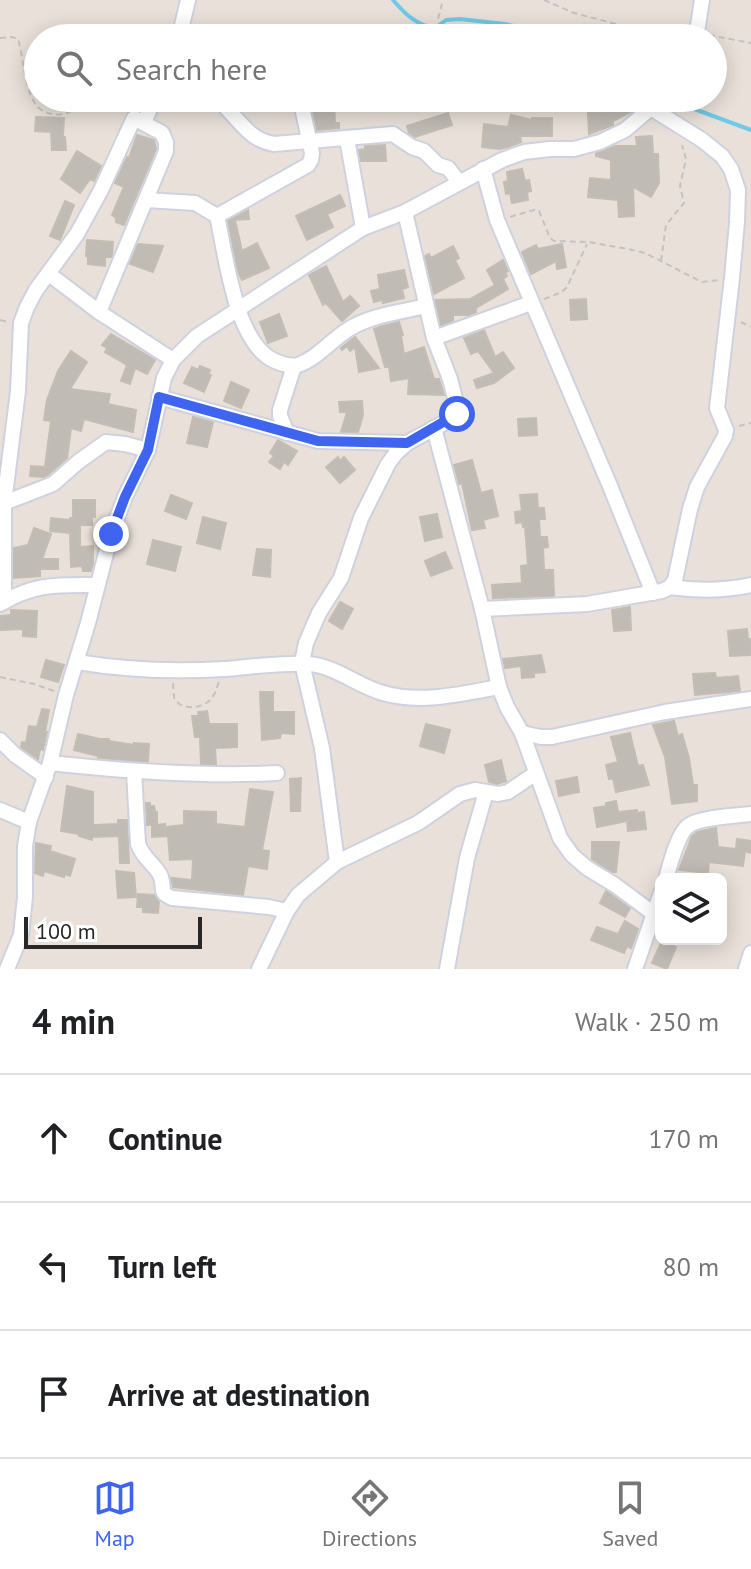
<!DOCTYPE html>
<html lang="en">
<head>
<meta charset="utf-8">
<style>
	body { margin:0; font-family:"PT Sans",sans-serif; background:#f2f2f2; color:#202124 }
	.controls { position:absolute; right:24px; bottom:24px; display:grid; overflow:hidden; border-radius:12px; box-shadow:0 4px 20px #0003 }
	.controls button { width:72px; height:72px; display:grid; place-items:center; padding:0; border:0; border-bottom:2px solid #e0e0e0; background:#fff; color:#202124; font:40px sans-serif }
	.scale { position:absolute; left:24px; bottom:20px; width:178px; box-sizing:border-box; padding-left:8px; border:4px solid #272727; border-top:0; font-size:22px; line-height:28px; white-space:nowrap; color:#272727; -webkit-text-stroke:6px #fff; paint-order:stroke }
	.stop { position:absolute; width:24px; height:24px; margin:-18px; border:6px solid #3f64f0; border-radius:50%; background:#fff }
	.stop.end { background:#3f64f0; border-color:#fff; box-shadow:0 2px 8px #0008 }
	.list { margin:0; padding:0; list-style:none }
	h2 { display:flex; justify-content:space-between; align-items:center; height:104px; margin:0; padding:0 32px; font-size:34px }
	h2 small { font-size:26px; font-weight:400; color:#757577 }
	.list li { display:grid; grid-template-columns:52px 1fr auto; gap:24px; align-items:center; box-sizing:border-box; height:128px; padding:0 32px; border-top:2px solid #e0e0e0 }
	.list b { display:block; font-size:30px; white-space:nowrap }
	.list em { font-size:26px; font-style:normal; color:#757577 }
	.icon { flex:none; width:44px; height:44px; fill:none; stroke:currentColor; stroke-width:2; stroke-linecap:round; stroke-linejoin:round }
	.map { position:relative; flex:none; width:751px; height:969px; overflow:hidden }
	.search { position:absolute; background:#fff; box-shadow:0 4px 20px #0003; left:24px; right:24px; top:24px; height:88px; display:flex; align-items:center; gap:20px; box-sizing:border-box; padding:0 28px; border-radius:44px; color:#757577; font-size:30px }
	.sheet { height:488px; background:#fff }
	nav { display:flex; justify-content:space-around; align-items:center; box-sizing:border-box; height:112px; border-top:2px solid #e0e0e0; background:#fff; font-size:22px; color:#757577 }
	nav a { display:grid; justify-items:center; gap:4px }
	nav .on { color:#3f64f0 }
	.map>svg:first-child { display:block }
</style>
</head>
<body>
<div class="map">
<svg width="751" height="969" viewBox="0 0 751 969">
	<rect width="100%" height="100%" fill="#e9e1d9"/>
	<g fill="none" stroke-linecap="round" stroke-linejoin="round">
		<g stroke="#6fcae7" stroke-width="4">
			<path d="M393 0C405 14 416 25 435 28L446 20 460 19 505 24 518 27 536 38"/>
			<polyline points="678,103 751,130"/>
		</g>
	</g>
	<g fill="#c1bbb5" stroke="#c4bdb3" stroke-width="2">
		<polygon points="310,98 334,98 335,123 339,123 339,128 317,130"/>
		<polygon points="610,98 622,98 628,110 634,110 613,121 613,125 589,134 588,113 618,111"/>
		<polygon points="448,113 452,125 415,137 409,133 407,126"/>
		<polygon points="511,115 532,120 532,118 552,118 552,136 520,136 521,142 508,147 500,149 482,147 484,124 508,127"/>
		<polygon points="36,117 64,118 63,137 65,137 66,150 52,150 51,132 35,131"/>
		<polygon points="137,135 154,140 156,149 124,225 116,222 116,218 112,215 124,187 115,183 127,157 129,158"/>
		<polygon points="652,136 653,154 658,154 659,183 651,197 633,187 634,216 619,217 618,200 588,197 590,178 611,180 611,160 596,156 596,153 615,146 637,146 636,137"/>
		<polygon points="385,145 386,161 361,161 359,150 365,149 365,146"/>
		<polygon points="77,151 101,166 94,181 90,179 80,193 61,179"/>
		<polygon points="522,169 525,181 529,180 531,191 527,192 528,200 512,203 510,193 506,194 504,182 508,181 507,172"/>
		<polygon points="340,195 345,206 327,214 333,227 307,240 296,216"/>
		<polygon points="65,201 74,205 60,240 50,236"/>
		<polygon points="248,210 249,219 235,220 242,251 257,243 269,268 242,280 238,272 228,221"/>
		<polygon points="87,240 113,242 112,255 111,257 105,257 105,266 88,264 88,257 86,256"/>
		<polygon points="138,244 163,246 153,272 130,264"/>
		<polygon points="562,244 566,267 557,269 556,261 531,274 522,252 536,245 538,249"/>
		<polygon points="453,246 459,258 455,260 464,278 434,294 425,256 429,254 431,258"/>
		<polygon points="503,260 508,271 505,273 507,276 503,279 508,289 476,308 476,312 469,315 453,315 453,321 441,325 435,300 470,299 495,285 487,270"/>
		<polygon points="326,266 343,302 350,296 359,306 342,321 326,303 323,305 309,275"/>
		<polygon points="404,270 408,287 402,289 404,298 383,303 382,300 374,302 371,291 380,289 378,275"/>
		<polygon points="586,299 587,319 571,320 570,300"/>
		<polygon points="279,314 287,336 268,343 260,322"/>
		<polygon points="399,322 403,335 401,336 404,354 424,347 434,379 439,379 444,395 408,394 409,378 391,381 389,367 385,367 374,329 377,328 380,331 379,327"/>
		<polygon points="484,330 495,357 503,352 514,368 494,383 477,388 474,380 494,373 478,351 471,354 464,338"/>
		<polygon points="111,334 155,360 147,374 135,368 130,384 121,381 127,365 105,352 107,348 102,345"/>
		<polygon points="355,337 360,343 379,368 359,372 355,347 350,351 347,346 342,350 341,348"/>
		<polygon points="71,351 87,362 70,389 110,394 108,404 136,410 133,432 84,419 81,431 71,428 67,458 48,475 43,477 30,476 31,466 45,467 51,421 44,420 47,400 58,371"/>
		<polygon points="200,366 210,370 208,374 211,375 204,392 184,383 192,367 198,370"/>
		<polygon points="231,382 249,390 241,408 224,401"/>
		<polygon points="362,401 363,415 358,432 341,432 347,412 340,412 339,402"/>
		<polygon points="193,417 213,422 207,447 187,443"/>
		<polygon points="536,418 537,435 519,436 518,419"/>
		<polygon points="278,440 297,451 288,465 284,462 280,469 269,462 274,456 270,453"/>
		<polygon points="338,457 340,461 344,457 355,470 340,483 326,467"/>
		<polygon points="472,460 481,493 492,490 498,516 483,520 485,528 472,530 462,483 459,484 454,465"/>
		<polygon points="537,494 538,508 544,508 545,519 539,519 540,537 547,537 548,547 543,548 544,570 553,570 554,596 493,598 492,585 522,583 521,566 528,565 525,526 523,527 522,522 516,523 515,512 522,511 520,495"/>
		<polygon points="171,495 192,503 186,519 165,511"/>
		<polygon points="73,500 95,500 95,517 92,517 92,525 80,525 80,547 93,546 93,564 91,571 83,571 82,566 71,567 70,533 50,531 51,518 70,520 70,518 73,518"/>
		<polygon points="437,514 442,537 425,541 420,517"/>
		<polygon points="203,517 226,523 220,549 197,543"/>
		<polygon points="34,528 51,534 42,559 58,559 58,569 40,569 40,576 14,578 14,548 28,545"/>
		<polygon points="153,540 181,547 175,571 147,564"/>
		<polygon points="257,549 271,550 270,577 253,575"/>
		<polygon points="445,552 452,568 431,576 425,561"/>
		<polygon points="340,602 353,609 342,629 329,621"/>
		<polygon points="630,607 631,630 614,631 612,610"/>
		<polygon points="11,610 37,611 36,637 23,636 23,629 0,630 0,616 11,615"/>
		<polygon points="747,629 748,639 751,639 751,655 730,656 728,631"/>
		<polygon points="541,655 545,672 534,673 534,677 522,678 521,666 505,668 503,659"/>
		<polygon points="46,660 64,665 58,682 41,677"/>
		<polygon points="715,673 716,678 738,676 740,691 695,695 693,674"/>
		<polygon points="260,692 273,692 273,712 294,712 294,734 281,733 280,738 262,740"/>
		<polygon points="42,709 49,710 45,732 47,732 43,750 40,749 38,759 21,747 22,742 26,743 29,726 37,727"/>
		<polygon points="207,711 209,724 237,724 237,747 215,748 216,764 201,764 200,737 195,737 192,716 199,716 198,712"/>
		<polygon points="674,721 678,736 682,734 689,758 693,785 697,785 697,801 672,804 665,757 653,725"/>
		<polygon points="426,724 450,730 444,753 420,746"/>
		<polygon points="630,733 638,766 643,765 649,785 616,792 613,778 609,779 606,765 618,762 611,737"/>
		<polygon points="78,734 100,739 109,739 109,741 134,745 134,743 149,744 148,762 98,758 98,756 74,750"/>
		<polygon points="501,760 506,781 497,784 489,782 485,765"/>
		<polygon points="577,777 579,792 559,796 556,781"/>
		<polygon points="301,778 300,811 291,811 290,779"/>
		<polygon points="67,786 93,792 93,825 118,824 118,820 127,820 129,863 120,863 119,836 92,837 92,840 79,836 79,834 61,831"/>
		<polygon points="250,789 273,792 262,850 269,851 267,869 248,866 243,895 173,887 171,878 192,880 193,859 170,860 168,836 152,837 152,825 147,825 146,803 150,803 150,806 154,806 155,812 157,812 157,825 165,824 165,827 184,825 184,811 216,812 216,824 245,827"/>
		<polygon points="616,801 618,812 637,810 637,813 644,812 646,829 628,831 627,821 597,827 594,808 606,806 606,803"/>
		<polygon points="716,828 718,847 736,849 737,839 751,841 751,853 745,851 743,866 709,862 708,873 679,870 692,836 697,832"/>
		<polygon points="592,842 619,842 616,872 612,872 592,859"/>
		<polygon points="36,843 51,846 50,851 75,859 70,876 65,874 64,877 44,871 43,876 35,873"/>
		<polygon points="116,871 134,873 136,897 118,898"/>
		<polygon points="606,891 630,908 625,917 600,903"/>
		<polygon points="138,894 154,895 159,902 158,913 143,912 143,907 137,907"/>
		<polygon points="625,921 638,929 631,948 627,946 624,953 591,940 597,927 618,934"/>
		<polygon points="662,941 676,947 667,969 652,963"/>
	</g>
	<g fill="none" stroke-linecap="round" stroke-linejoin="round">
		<g stroke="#ced2df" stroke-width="18">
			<g id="minor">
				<polyline points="179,38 188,0"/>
				<polyline points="696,38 702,0"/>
				<path d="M216 98C236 114 247 140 274 144L393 134 412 147 424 151 438 165 448 168 459 182"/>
				<polyline points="144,122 155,98"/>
				<polyline points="347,139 363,228"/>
				<polyline points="483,169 497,220 610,486 653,593"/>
				<path d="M146 200 195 203 217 216C226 255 235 344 275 361 282 364 290 367 298 365 318 358 332 339 349 329 371 315 402 312 426 306"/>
				<polyline points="217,216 308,165 311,160 312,153 300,98"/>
				<polyline points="49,274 99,312 173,360"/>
				<polyline points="434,338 531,303"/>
				<polyline points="159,397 318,441 407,443"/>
				<polyline points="434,428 482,609 499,687 507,707 522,733 560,838 572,855 587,868 615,885 654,914"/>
				<polyline points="287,433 280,416 280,410 294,366"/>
				<polyline points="4,503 53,484 78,462 106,442 125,444 148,450"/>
				<path d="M670 587C698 591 723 591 751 585"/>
				<polyline points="4,602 4,503 18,391 21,323 27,307 36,290 77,234 101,190 134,118 162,133 166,142 166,151 99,312"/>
				<path d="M0 604C36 583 57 585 97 585"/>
				<polyline points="482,609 587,604 662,591 670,587 675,580 690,509 697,487 725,436 726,430 717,408 732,278 737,222 738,190 731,169 722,156 702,140 651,108"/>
				<path d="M77 662C126 670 175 672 224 669 252 667 281 662 309 664 335 666 358 686 383 693 420 704 462 694 499 687"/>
				<polyline points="522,733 541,737 552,737 665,712 751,699"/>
				<polyline points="0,740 15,755 46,777"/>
				<path d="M50 763C125 771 202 777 277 773"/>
				<path d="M134 771 138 844C143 859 157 866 161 877 165 889 158 892 172 898L269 907 287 911"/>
				<polyline points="0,810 29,822"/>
				<polyline points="337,862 322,748 302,663 306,643 319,613 341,578 361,518 388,464 396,453 407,443 449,420 457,414 458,410 450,379 434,338 405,212"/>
				<path d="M666 879C670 865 677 835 688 826 699 817 736 816 751 814"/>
				<polyline points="7,969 21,935 25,897 25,846 29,822 50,763 66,695 88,623 111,534 125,497 148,450 164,378 173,360 197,336 363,228 405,212 502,160 524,152 550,149 574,149 600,142 625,130 651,108 674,102 679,98"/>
				<polyline points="259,969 287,911 298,895 337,862 418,823 460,794 475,790 498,794 508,792 536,773"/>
				<polyline points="447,969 467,858 486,792"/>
				<polyline points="635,969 661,893"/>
				<polyline points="746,969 751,953"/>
			</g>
		</g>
		<g stroke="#c3c3c3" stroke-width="2" stroke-dasharray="6 4" stroke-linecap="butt">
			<polyline points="544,0 574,13 620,25 683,31"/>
			<polyline points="438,19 443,0"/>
			<polyline points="709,35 751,43"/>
			<path d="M0 38 12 37 18 39C24 60 24 83 34 102 40 113 55 117 67 113 75 110 81 103 90 102 100 101 111 108 120 112"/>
			<polyline points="510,217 534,210 539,211 550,238 554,241 588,242 628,249 645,253 702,282 719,280"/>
			<polyline points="661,261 666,225 684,203 680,186 686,159 682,145"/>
			<polyline points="544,299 562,292 567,287 587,244"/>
			<polyline points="0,320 8,322"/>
			<polyline points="741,322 751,327"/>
			<polyline points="739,426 751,423"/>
			<polyline points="0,677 34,684 54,691"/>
			<path d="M173 683C173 685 174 696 174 697 179 711 202 709 210 700 215 695 217 688 219 681"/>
		</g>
		<use href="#minor" stroke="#fff" stroke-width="14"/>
	</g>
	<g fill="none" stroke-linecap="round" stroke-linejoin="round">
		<polyline stroke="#3f64f0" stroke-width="10" points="111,534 125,497 148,450 159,397 318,441 407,443 457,414"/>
	</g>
</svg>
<div class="controls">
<button><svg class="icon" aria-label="layers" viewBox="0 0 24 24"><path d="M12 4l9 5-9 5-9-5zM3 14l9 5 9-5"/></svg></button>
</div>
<div class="scale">100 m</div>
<div class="stop" style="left:457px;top:414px"></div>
<div class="stop end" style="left:111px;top:534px"></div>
<div class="search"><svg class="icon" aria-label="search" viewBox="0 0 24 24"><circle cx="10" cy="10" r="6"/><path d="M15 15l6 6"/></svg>Search here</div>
</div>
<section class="sheet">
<h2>4 min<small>Walk · 250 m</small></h2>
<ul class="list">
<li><svg class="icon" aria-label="ahead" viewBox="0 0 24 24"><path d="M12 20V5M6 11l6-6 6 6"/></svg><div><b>Continue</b></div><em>170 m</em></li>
<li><svg class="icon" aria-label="left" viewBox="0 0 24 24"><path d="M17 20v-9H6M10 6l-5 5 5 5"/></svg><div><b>Turn left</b></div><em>80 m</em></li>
<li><svg class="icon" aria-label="arrive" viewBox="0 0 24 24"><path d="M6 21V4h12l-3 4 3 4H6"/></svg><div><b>Arrive at destination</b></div></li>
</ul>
</section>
<nav>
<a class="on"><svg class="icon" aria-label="map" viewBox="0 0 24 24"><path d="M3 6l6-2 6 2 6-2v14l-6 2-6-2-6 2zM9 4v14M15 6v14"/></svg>Map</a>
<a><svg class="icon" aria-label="directions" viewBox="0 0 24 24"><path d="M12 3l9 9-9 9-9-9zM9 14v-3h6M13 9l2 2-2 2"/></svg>Directions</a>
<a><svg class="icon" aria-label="saved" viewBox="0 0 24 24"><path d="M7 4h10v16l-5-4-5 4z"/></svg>Saved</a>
</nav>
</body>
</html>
